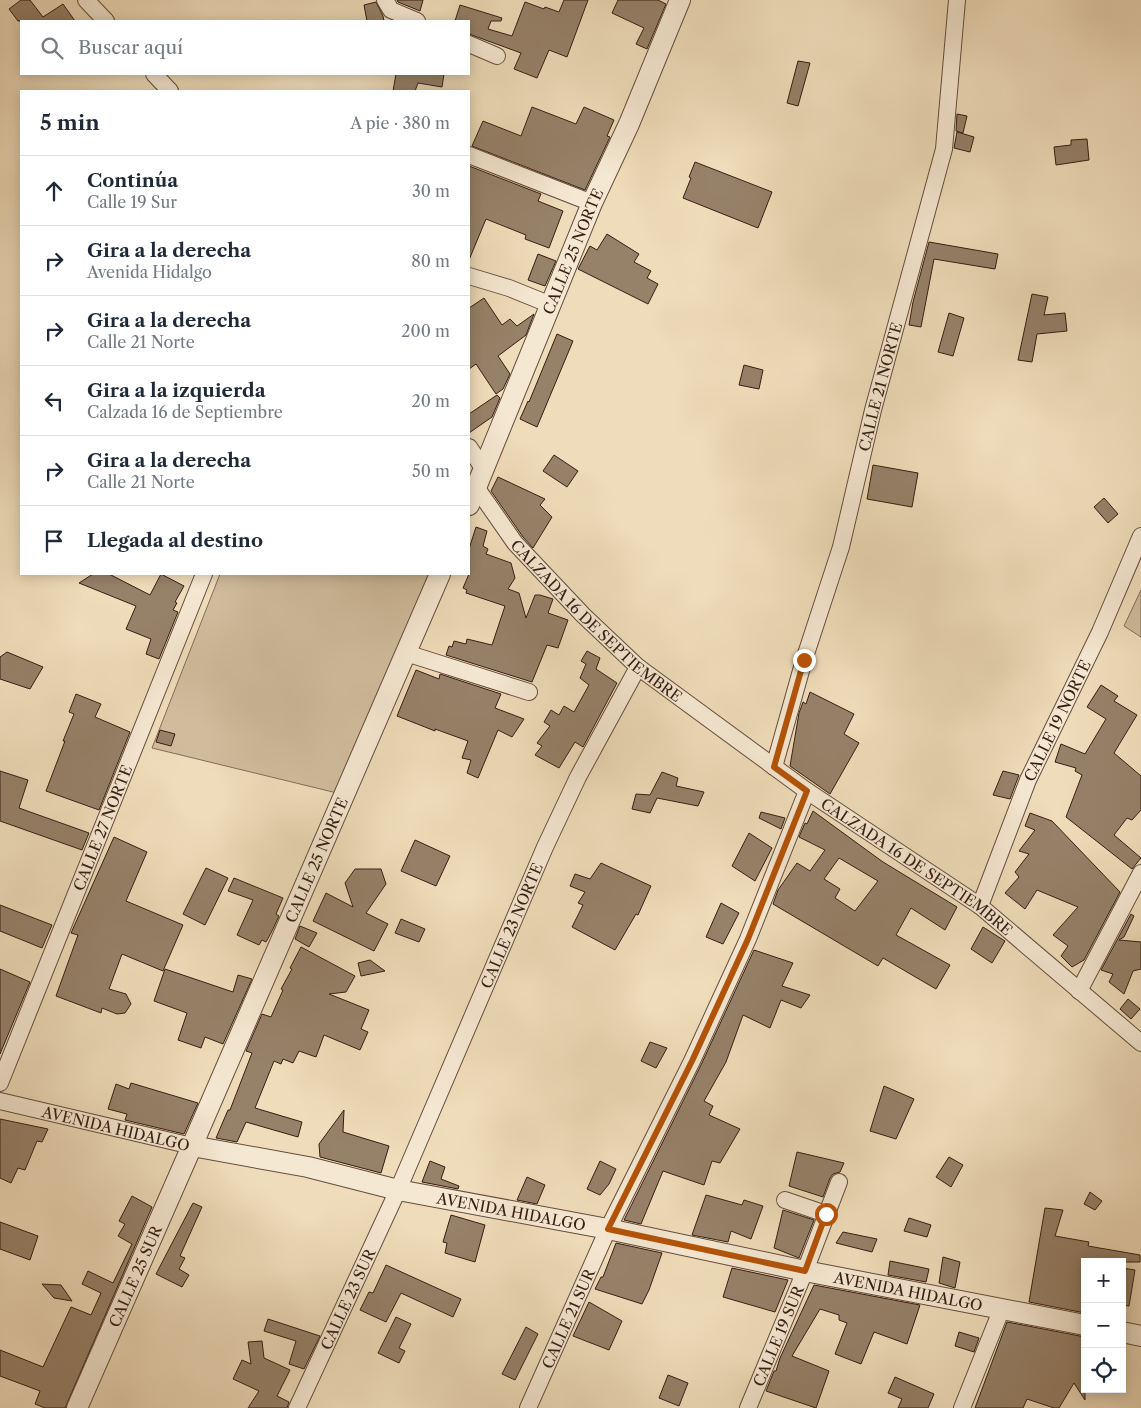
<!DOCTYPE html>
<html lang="es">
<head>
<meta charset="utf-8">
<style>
	body { margin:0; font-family:"Libre Caslon Text",serif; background:#f2f2f3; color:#1f2937 }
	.controls { position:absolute; right:15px; bottom:15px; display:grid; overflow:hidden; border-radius:0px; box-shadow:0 2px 12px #0003 }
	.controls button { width:45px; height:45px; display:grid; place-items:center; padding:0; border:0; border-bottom:1px solid #e0e1e3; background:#fff; color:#1f2937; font:25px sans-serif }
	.stop { position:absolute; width:15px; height:15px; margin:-11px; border:4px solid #b45309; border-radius:50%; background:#fff }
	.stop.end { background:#b45309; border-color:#fff; box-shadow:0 1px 5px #0008 }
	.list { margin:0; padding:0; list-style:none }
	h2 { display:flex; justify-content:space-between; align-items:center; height:65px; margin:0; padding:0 20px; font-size:21px }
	h2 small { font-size:16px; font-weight:400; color:#747a83 }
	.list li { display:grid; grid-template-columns:32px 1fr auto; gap:15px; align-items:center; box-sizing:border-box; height:70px; padding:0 20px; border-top:1px solid #e0e1e3 }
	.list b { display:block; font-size:19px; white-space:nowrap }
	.list p { margin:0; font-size:16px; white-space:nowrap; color:#747a83 }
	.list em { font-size:16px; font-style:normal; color:#747a83 }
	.icon { flex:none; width:28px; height:28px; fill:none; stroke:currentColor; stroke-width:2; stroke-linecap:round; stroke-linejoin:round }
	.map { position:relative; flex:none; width:1141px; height:1408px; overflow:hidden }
	.search { position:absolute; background:#fff; box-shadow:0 2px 12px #0003; left:20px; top:20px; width:450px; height:55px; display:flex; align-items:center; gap:12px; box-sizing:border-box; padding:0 18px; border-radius:0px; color:#747a83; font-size:19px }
	.panel { position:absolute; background:#fff; box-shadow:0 2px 12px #0003; left:20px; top:90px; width:450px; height:485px; border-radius:0px }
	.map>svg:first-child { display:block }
</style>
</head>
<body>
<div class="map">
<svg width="1141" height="1408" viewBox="0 0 1141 1408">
	<rect width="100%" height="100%" fill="#efdcba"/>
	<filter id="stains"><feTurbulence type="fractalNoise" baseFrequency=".004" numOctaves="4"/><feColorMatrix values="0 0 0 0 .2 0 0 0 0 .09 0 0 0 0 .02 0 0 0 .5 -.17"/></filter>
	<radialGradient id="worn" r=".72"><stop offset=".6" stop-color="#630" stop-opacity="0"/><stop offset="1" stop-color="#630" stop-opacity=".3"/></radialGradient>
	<g fill="#d0bc9d" stroke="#836d58">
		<polygon points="220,574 429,574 337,793 152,748"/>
		<polygon points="1141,590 1141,637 1124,626"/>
	</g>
	<g fill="#968169" stroke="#361e12" fill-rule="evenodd">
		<polygon points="21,0 30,0 43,17 63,4 75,21 18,21 9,9"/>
		<polygon points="397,0 423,0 420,11 398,2"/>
		<polygon points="564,0 588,0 567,57 549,50 537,78 514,69 521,53 469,34 469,21 455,21 460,5 502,18 501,21 491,21 488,29 512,36 525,2 544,9 545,7 559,12"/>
		<polygon points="618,0 658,0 666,4 647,49 636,44 644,28 612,13"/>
		<polygon points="376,2 383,16 384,21 367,21 364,5"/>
		<polygon points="798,61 810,63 798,106 787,103"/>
		<polygon points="396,74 444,74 442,87 418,83 415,91 393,91"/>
		<polygon points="532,107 576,124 584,107 614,120 607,136 610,137 585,190 472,146 483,121 521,136"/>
		<polygon points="957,114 967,116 963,133 956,131"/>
		<polygon points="957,132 974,137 970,152 954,148"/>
		<polygon points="1087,139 1089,160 1056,165 1054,147 1071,145 1071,140"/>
		<polygon points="695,162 772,192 758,228 683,198 691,178 689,177"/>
		<polygon points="469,166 541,194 538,201 563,211 549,248 525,239 526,235 486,219 469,260"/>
		<polygon points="607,234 639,254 634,262 651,271 647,278 658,284 648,304 578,269 590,246 597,250"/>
		<polygon points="929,242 998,254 995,269 934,259 921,327 909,325 913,302"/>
		<polygon points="538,254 556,261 545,286 528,280"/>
		<polygon points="1032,294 1048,297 1044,315 1065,313 1067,331 1037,334 1032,362 1018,360"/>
		<polygon points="484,298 502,325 510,319 517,326 534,314 526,335 498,356 510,374 503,389 496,394 476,364 469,369 469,308"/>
		<polygon points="949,313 964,318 953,356 938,352"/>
		<polygon points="557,334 573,341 537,427 520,419 528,401 529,402"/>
		<polygon points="744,365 763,370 759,389 739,385"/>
		<polygon points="497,395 500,398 492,417 469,433 469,414"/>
		<polygon points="554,455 578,471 567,487 543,471"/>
		<polygon points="873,465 918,473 912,507 867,499"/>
		<polygon points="498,477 545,499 540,505 552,517 533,548 523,537 491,491"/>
		<polygon points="1104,498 1118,514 1108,523 1094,507"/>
		<polygon points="476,527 487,531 483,546 488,549 486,554 511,563 515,578 508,589 519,593 526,618 535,595 540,595 553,599 548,613 568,620 558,648 547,645 532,682 446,655 449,646 452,647 454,641 466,644 467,639 492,645 505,606 466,593 467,590 463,588 469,574 469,549"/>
		<polygon points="93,574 109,574 150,595 161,574 184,586 175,602 177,603 173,610 178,612 159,659 146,654 151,639 126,629 136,606 79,583"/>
		<polygon points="587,651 600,658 596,669 617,683 583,747 575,742 559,768 535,755 542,746 537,743 550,726 544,722 551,710 559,715 564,706 574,712 589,685 580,678 586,664 581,661"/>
		<polygon points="7,652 43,667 30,689 0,679 0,657"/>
		<polygon points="416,670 439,679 440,674 501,694 495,708 524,719 512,737 498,730 478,778 467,773 471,760 462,758 468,741 435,729 435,731 397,716"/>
		<polygon points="1101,685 1118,696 1114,701 1137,715 1114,753 1141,776 1141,810 1132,820 1127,818 1114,835 1141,858 1132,869 1066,817 1082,775 1075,771 1076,768 1055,762 1061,744 1085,754 1106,719 1087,707"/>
		<polygon points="810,692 854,714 844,734 859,743 830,794 790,766 799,713 803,702 806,704"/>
		<polygon points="76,694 101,704 95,717 130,732 99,810 46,791 65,741 63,741 74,714 69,712"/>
		<polygon points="160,730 175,734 171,746 156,742"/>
		<polygon points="0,771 28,780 19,808 89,833 82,850 0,821"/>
		<polygon points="1003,771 1019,775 1010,799 993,795"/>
		<polygon points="662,772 678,778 676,786 704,792 698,806 657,798 650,813 632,809 636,794 650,795"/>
		<path d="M813 811 883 862 957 907 945 930 911 908 896 935 950 965 936 989 883 958 878 966 773 904 778 890 797 863 810 871 825 850 799 837 805 823 807 824ZM839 858 878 881 855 911 835 898 840 889 824 879Z"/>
		<polygon points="761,812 785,818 781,829 759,818"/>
		<polygon points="1030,813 1052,821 1120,892 1084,960 1072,967 1061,956 1068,946 1053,935 1078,907 1037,890 1025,909 1005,893 1019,877 1015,872 1029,854 1019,851 1035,830 1025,826"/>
		<polygon points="749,833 772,848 755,881 732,866"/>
		<polygon points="114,837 147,852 126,901 183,925 163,971 122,954 109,989 126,994 131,1004 125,1013 117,1014 102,1008 101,1013 56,996 78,935 71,933"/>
		<polygon points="415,840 450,856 436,886 401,871"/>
		<polygon points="601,863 651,886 638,915 636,914 615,950 572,927 583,905 578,903 585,892 570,886 575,874 590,879"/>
		<polygon points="206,868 228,878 205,925 183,914"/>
		<polygon points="355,869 381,869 386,884 366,913 388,924 374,951 313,921 326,893 353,907 345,883"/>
		<polygon points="234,878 283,898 276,914 279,916 272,931 266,942 262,940 259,945 237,935 253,900 228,891"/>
		<polygon points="721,903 739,913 723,944 706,937"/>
		<polygon points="0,905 52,925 42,948 0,931"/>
		<polygon points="1131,914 1134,916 1124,937 1119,940 1141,942 1141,969 1133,971 1124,994 1109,982 1113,974 1101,970"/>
		<polygon points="401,919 425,929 419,942 395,933"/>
		<polygon points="300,926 317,933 309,947 295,939"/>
		<polygon points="983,927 1005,941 992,963 971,949"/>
		<polygon points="301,947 355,976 346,992 329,994 369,1010 361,1029 368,1032 360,1050 324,1035 316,1057 299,1051 293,1063 283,1059 281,1064 274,1061 255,1108 302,1122 298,1137 246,1122 237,1142 216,1138 228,1110 230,1110 252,1053 246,1051 262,1014 271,1017 283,990 281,989 292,969 290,968"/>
		<polygon points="754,950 793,963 782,986 810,995 801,1008 781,1000 770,1028 743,1015 726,1062 704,1101 713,1106 709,1115 740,1129 720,1163 712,1161 704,1185 663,1171 641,1224 624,1220 701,1065"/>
		<polygon points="370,960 385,971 361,976 358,963"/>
		<polygon points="0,969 30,982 0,1054"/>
		<polygon points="165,969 233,992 238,975 252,979 223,1044 205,1037 201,1048 178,1040 187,1013 154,1001"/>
		<polygon points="1128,999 1140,1009 1131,1019 1120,1009"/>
		<polygon points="650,1042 667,1048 656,1068 641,1061"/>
		<polygon points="131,1083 198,1103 184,1134 125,1120 127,1114 108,1109 116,1084 129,1089"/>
		<polygon points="884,1086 914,1099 896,1139 870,1131"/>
		<polygon points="344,1110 343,1132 389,1146 381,1173 320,1157 319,1144"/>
		<polygon points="0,1119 48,1129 42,1142 37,1141 25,1170 18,1168 11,1183 0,1178"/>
		<polygon points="797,1152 844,1163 840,1172 833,1174 830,1178 823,1197 789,1186"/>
		<polygon points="949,1157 963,1165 951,1187 936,1177"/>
		<polygon points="430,1161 445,1167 441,1179 459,1186 458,1189 422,1182"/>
		<polygon points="600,1161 616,1169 609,1184 600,1195 587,1189"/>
		<polygon points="527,1177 545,1185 537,1204 517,1200"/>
		<polygon points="1090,1192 1102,1201 1095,1210 1084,1204"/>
		<polygon points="706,1195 742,1205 744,1200 763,1206 751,1239 731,1231 728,1242 692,1235"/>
		<polygon points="132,1196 152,1207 65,1408 45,1408 35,1404 40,1391 0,1376 0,1350 43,1367 71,1307 91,1315 101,1293 82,1284 88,1271 113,1283 132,1244 118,1236 125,1224 119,1221"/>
		<polygon points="193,1203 202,1207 180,1256 185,1258 179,1269 189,1275 182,1287 156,1274"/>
		<polygon points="1045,1208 1063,1210 1055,1236 1089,1242 1088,1246 1140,1255 1140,1262 1085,1262 1085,1313 1029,1302"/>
		<polygon points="783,1210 814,1220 799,1258 774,1248"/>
		<polygon points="451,1215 485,1225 475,1262 445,1253 447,1243 443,1242"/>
		<polygon points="909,1218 931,1225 927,1237 904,1231"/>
		<polygon points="0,1222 38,1236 30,1260 0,1249"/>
		<polygon points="843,1232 877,1239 872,1252 836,1243"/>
		<polygon points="616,1243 662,1253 649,1290 642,1304 595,1289 601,1277 603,1277"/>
		<polygon points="943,1257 960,1262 955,1288 939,1283"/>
		<polygon points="890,1261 929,1269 926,1282 888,1275"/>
		<polygon points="386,1265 461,1299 453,1317 401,1293 386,1322 360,1310 369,1292 373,1293"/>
		<polygon points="732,1268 788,1280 775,1312 723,1297"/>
		<polygon points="1122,1268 1135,1270 1129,1306 1122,1305"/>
		<polygon points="42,1284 61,1285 72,1301 54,1298"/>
		<polygon points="814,1285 920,1305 907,1344 874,1332 861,1364 835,1354 847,1323 839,1320 839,1315 820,1309 792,1356 829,1371 816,1408 766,1391 774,1371 776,1371 780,1358"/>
		<polygon points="589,1302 622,1321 609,1350 573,1336"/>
		<polygon points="396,1317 411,1324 399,1348 405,1351 399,1363 378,1353"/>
		<polygon points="268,1319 320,1336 304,1369 289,1364 296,1341 264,1331"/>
		<polygon points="1007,1322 1085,1337 1085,1400 1074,1383 1059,1408 1054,1408 1027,1399 1023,1408 975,1408"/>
		<polygon points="526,1327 538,1334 515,1380 502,1374"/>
		<polygon points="959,1332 979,1338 974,1352 955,1346"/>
		<polygon points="262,1341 264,1358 290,1370 277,1396 289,1402 287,1408 248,1408 259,1391 233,1379 242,1360 251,1364 248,1342"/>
		<polygon points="668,1375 688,1383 679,1406 659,1398"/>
		<polygon points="895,1377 934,1394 928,1408 898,1408 902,1399 888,1393"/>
	</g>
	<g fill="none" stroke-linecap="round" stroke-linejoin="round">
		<g stroke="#644e3c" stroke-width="18">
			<g id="minor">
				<polyline points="86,0 106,21"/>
				<polyline points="385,0 391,10 417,21"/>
				<polyline points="469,44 497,56"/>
				<polyline points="154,74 170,91"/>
				<polyline points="469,155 592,203"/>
				<polyline points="469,276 509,288 551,305"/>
				<polyline points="469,447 483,468"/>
				<path id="s1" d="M476 487 515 543 583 615 638 667 807 791 980 906 1141 1043"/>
				<polyline points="406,653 529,692"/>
				<path id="s2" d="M774 767 804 660 841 547 873 410 944 149 957 0"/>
				<path id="s3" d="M980 906 1028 780 1100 632 1141 536"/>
				<polyline points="1079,991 1141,873"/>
				<path id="s4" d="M0 1083 204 574"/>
				<path id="s5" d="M0 1101 192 1146"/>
				<polyline points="785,1200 826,1214"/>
				<path id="s6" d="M297 1408 398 1190 545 847 578 777 638 667"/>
				<path id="s7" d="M528 1408 608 1229 692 1061 748 939 807 791"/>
				<path id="s8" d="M748 1408 805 1271 839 1182"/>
				<polyline points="962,1408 1002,1308"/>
			</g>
		</g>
		<g stroke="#644e3c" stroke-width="22">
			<g id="tertiary">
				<path id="s9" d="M469 505 592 203 629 124 680 0"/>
				<path id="s10" d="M192 1146 308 1167 398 1190 608 1229 805 1271 1085 1325"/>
				<polyline points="1122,1332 1141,1336"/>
				<path id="s11" d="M77 1408 192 1146 440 574"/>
			</g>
		</g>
		<use href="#minor" stroke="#f5e8d2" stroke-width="16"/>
		<use href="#tertiary" stroke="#f5e8d2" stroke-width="20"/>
	</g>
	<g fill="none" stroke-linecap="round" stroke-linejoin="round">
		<polyline stroke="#b45309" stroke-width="6" points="804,660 774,767 807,791 748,939 692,1061 608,1229 805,1271 826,1214"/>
	</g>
	<g text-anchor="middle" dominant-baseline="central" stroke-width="4.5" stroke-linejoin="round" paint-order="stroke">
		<g font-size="15" fill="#361e12" stroke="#f5e8d2">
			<text stroke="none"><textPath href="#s9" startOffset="274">CALLE 25 NORTE</textPath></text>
			<text stroke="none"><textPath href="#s2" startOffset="395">CALLE 21 NORTE</textPath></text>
			<text stroke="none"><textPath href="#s1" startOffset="181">CALZADA 16 DE SEPTIEMBRE</textPath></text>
			<text stroke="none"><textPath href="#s3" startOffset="201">CALLE 19 NORTE</textPath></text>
			<text stroke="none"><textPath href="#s4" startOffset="275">CALLE 27 NORTE</textPath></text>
			<text stroke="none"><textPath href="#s11" startOffset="598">CALLE 25 NORTE</textPath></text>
			<text stroke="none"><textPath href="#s1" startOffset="586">CALZADA 16 DE SEPTIEMBRE</textPath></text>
			<text stroke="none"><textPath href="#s6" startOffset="528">CALLE 23 NORTE</textPath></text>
			<text stroke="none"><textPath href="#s5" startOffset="119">AVENIDA HIDALGO</textPath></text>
			<text stroke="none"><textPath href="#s10" startOffset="326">AVENIDA HIDALGO</textPath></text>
			<text stroke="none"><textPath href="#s11" startOffset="144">CALLE 25 SUR</textPath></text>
			<text stroke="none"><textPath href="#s10" startOffset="731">AVENIDA HIDALGO</textPath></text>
			<text stroke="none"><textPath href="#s6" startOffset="120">CALLE 23 SUR</textPath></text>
			<text stroke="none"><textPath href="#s7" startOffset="98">CALLE 21 SUR</textPath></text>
			<text stroke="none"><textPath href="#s8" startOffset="78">CALLE 19 SUR</textPath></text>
		</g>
	</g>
	<rect width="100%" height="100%" filter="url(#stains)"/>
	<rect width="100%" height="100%" fill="url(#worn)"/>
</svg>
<div class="controls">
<button>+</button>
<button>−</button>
<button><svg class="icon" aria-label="locate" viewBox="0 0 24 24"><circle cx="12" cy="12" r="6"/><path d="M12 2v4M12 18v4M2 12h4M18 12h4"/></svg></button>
</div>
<div class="stop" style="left:826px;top:1214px"></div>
<div class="stop end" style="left:804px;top:660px"></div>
<div class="search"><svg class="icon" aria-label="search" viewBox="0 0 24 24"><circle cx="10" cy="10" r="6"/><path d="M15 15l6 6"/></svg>Buscar aquí</div>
<section class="panel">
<h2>5 min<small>A pie · 380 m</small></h2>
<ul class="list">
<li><svg class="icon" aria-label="ahead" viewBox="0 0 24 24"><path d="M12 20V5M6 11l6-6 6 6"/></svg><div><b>Continúa</b><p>Calle 19 Sur</p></div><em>30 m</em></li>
<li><svg class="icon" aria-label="right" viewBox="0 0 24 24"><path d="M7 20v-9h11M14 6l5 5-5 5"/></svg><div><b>Gira a la derecha</b><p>Avenida Hidalgo</p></div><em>80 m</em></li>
<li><svg class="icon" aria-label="right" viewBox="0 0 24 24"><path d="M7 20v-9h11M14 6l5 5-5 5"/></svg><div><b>Gira a la derecha</b><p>Calle 21 Norte</p></div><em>200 m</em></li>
<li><svg class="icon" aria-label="left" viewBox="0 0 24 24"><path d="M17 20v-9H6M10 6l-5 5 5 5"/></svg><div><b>Gira a la izquierda</b><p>Calzada 16 de Septiembre</p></div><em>20 m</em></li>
<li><svg class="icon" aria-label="right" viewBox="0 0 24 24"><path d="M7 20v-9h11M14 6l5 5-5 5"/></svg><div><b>Gira a la derecha</b><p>Calle 21 Norte</p></div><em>50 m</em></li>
<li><svg class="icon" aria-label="arrive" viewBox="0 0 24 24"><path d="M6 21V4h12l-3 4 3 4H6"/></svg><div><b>Llegada al destino</b></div></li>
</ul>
</section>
</div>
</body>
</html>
